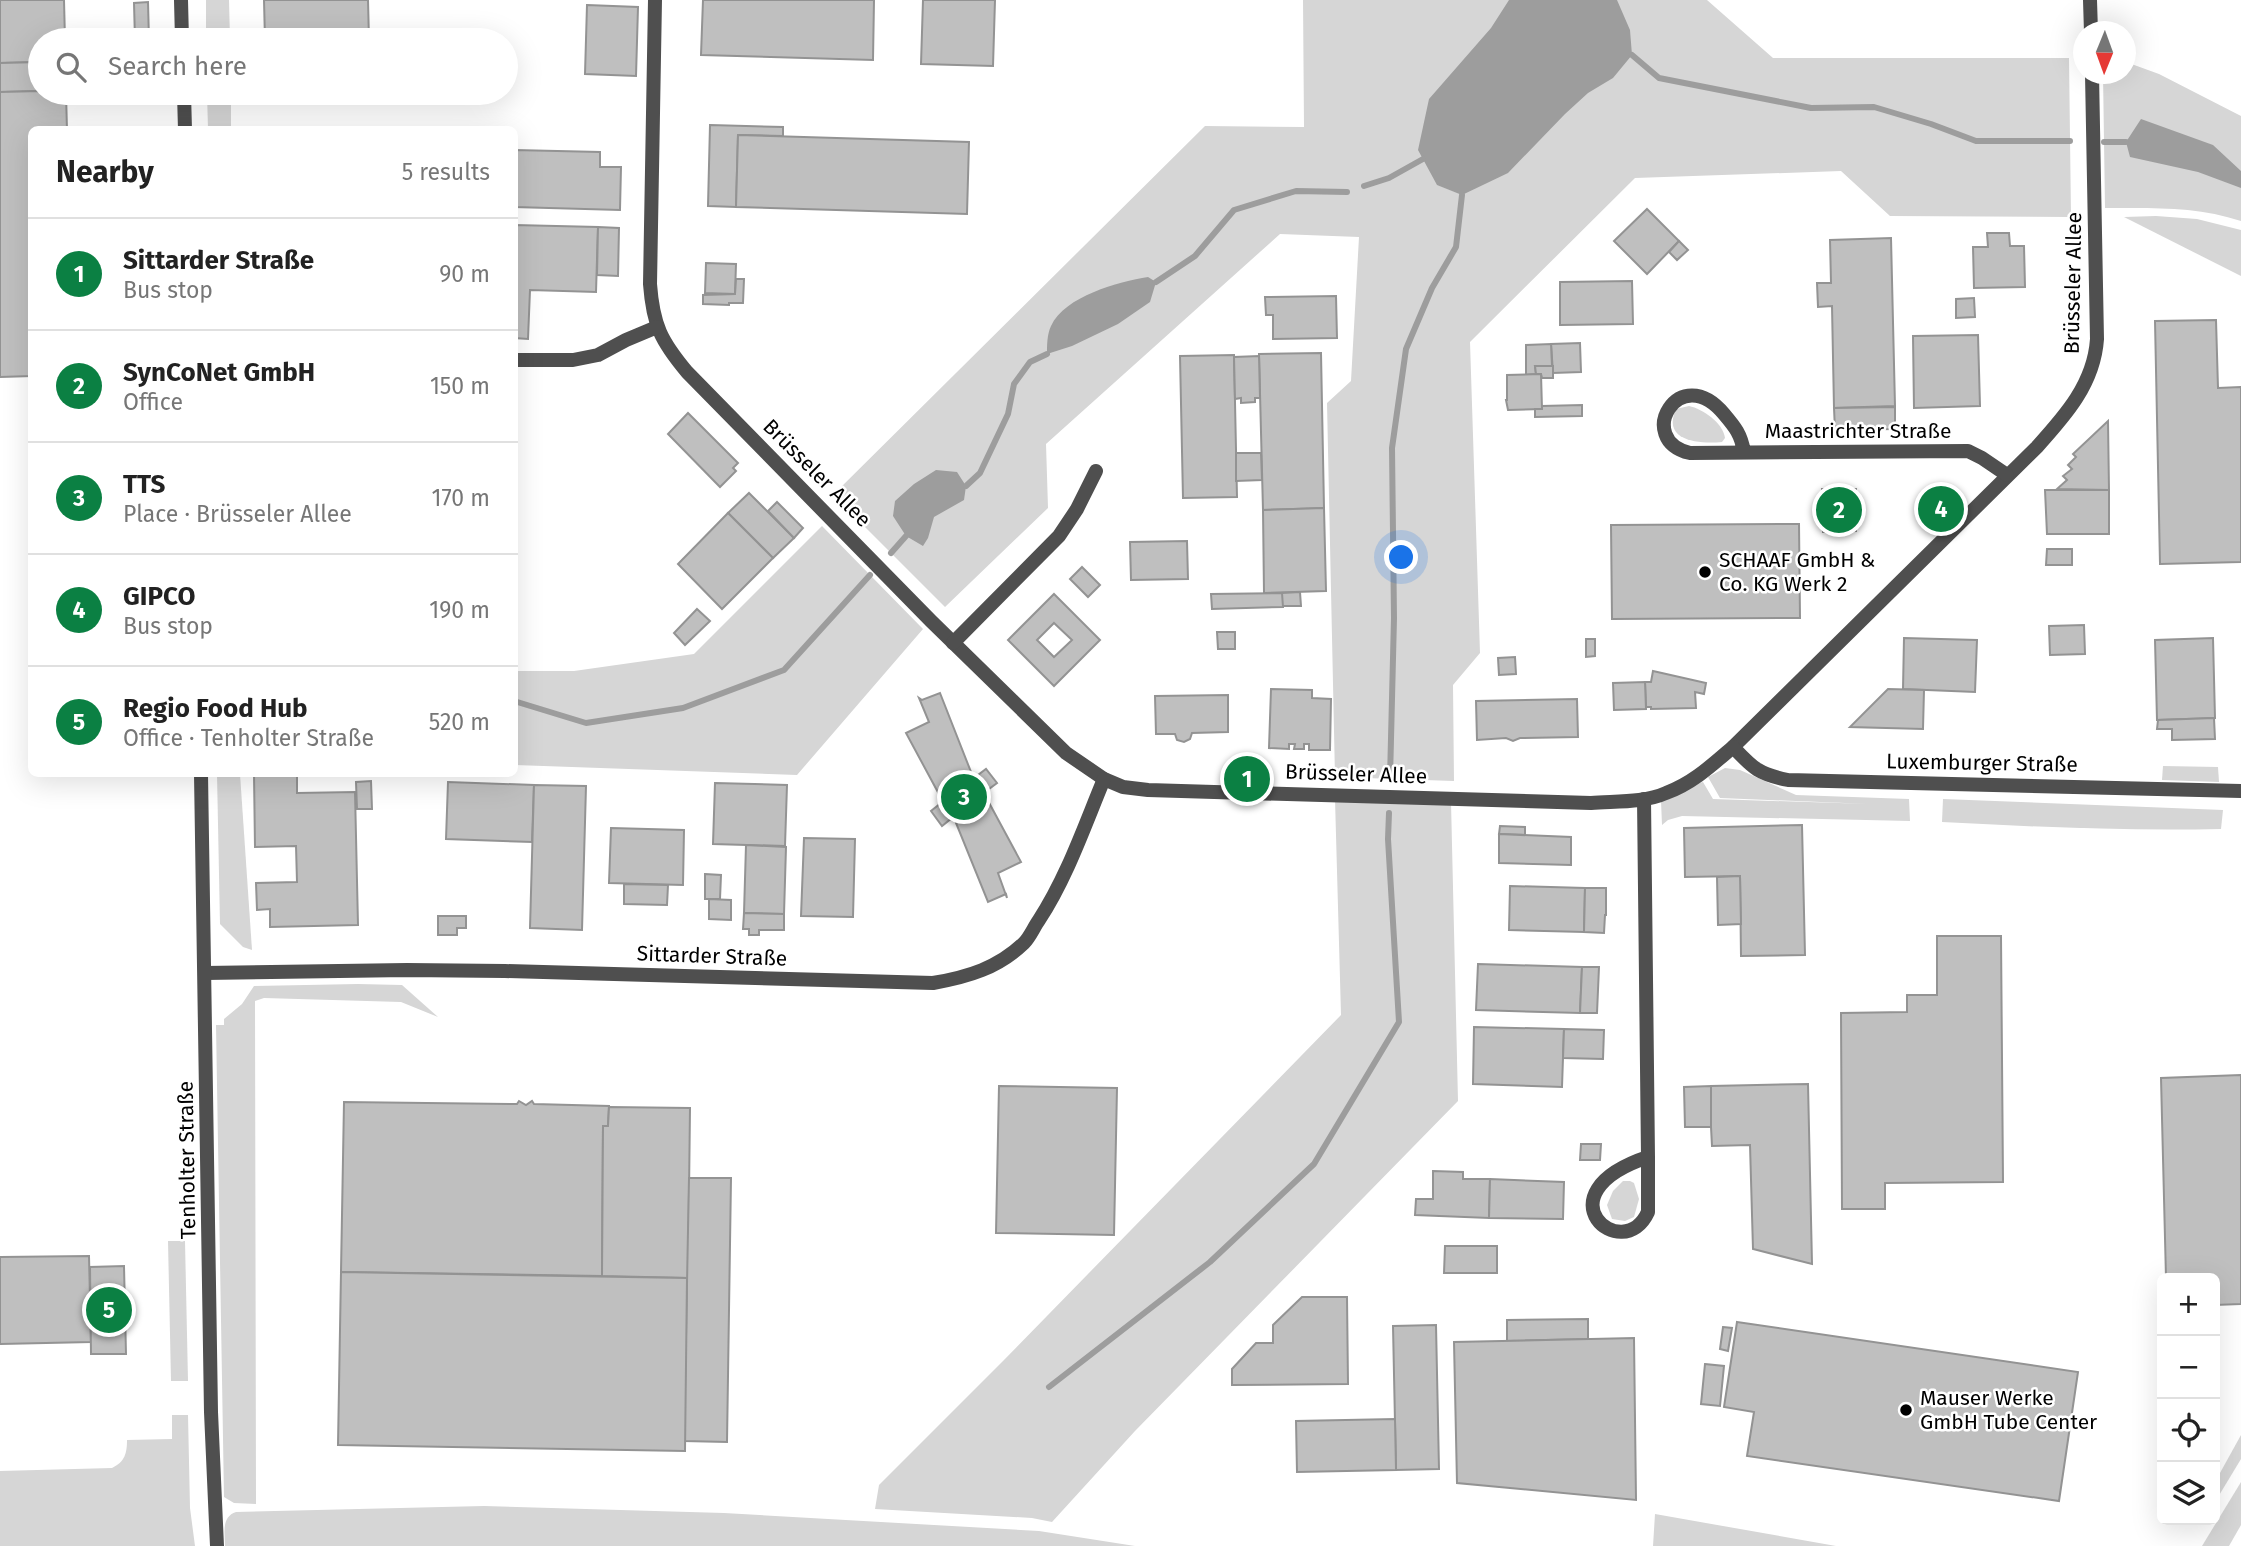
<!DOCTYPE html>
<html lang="en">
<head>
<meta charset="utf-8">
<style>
	body { margin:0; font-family:"Fira Sans",sans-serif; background:#f6f6f6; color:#222 }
	.controls { position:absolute; right:21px; bottom:21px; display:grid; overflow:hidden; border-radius:10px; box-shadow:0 7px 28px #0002 }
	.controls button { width:63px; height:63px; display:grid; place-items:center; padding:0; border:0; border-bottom:2px solid #e0e0e0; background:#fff; color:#222; font:35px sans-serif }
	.compass { position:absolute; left:2073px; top:21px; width:63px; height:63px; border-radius:50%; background:#fff; box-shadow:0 7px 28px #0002; rotate:181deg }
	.you { position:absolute; left:1402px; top:558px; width:24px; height:24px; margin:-18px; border:5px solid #fff; border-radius:50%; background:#1a73e8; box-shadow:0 0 0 10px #1a73e833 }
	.badge { display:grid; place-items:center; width:46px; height:46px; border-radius:50%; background:#0b8043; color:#fff; font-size:23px; font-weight:700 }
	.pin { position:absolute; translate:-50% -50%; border:4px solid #fff; box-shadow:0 2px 7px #0006 }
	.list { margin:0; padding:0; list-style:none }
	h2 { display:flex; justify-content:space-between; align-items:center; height:91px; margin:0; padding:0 28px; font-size:30px }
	h2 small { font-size:23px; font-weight:400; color:#767676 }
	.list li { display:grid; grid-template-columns:46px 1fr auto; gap:21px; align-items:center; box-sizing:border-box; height:112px; padding:0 28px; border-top:2px solid #e0e0e0 }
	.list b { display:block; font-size:26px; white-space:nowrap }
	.list p { margin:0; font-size:23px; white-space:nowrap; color:#767676 }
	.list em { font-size:23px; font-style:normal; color:#767676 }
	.icon { flex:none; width:38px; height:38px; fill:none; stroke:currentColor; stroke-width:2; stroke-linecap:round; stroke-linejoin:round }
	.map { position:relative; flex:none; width:2241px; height:1546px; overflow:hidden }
	.search { position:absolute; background:#fff; box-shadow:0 7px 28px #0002; left:28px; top:28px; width:490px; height:77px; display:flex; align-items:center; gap:18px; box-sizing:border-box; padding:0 24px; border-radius:38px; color:#767676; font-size:26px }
	.panel { position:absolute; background:#fff; box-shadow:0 7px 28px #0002; left:28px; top:126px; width:490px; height:651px; border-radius:10px }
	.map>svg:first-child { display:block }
</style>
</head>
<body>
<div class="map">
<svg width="2241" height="1546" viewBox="0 0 2241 1546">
	<rect width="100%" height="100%" fill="#fff"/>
	<g fill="#d6d6d6">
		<polygon points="206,0 229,0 230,40 206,40"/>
		<polygon points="1303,0 1707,0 1773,58 2069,58 2071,217 1890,216 1841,171 1635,178 1470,342 1480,653 1453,685 1454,781 1335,777 1327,403 1351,381 1359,237 1280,234 1046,444 1048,508 945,607 833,495 1205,126 1304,127"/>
		<path d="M2126 62 2159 74 2241 116V221C2197 206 2150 208 2105 208L2103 74H2110L2111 79 2116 78 2117 74H2126Z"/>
		<polygon points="207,93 231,93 231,129 208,129"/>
		<polygon points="2156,216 2197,219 2241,230 2241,276 2124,217"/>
		<path d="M1689 406C1703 409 1723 423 1725 438L1722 442C1701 444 1661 442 1676 409Z"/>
		<polygon points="822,526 923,629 797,775 515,765 515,671 574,671 694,654"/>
		<polygon points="2163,766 2218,767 2219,782 2162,780"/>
		<polygon points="1725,768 1740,770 1796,795 1909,799 1910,821 1682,816 1668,820 1662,825 1661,801 1687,786 1703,782 1713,799 1869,804 1720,798 1708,777"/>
		<polygon points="217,774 240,774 252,950 243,947 220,924"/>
		<polygon points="1335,799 1451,802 1458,1101 1135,1431 1052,1522 1032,1518 875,1509 879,1485 1003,1361 1341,1015"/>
		<path d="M1943 799 2223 810 2221 829C2127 831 2035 827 1942 822Z"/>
		<polygon points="358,984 402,985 438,1017 401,1002 264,998 255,1001 256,1504 234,1503 224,1497 216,1025 224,1025 224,1019 242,1004 254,986"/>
		<polygon points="1623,1181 1630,1181 1634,1183 1639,1199 1634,1217 1625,1221 1612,1219 1607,1205 1613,1191"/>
		<polygon points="168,1241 185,1241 188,1381 171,1381"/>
		<path d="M172 1415H188L190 1508 195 1546H0V1471L112 1468C125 1462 127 1453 127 1440L172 1439Z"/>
		<polygon points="2241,1435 2241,1459 2215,1502 2215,1482"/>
		<polygon points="2241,1482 2241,1525 2229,1546 2202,1546"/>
		<path d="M484 1506 724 1513 1039 1531 1135 1546H225C225 1533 221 1517 236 1512Z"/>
		<polygon points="1655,1514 1836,1546 1653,1546"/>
	</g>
	<g fill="#9d9d9d">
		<polygon points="1509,0 1617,0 1630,30 1632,55 1613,78 1588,93 1565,114 1508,173 1462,195 1437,185 1418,150 1429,99 1491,28"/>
		<polygon points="2141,119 2213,145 2241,171 2241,188 2198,172 2130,157 2126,142"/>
		<path d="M1148 277 1156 282 1150 302 1118 324 1072 346 1047 354C1047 346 1047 334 1051 326 1065 296 1118 282 1148 277Z"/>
		<polygon points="936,470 957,472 966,486 964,500 934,517 928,538 923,546 906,536 893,516 895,501 914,484"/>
	</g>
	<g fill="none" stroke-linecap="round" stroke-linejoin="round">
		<g stroke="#9d9d9d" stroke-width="6">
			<polyline points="1632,55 1659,78 1811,108 1874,107 1931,124 1976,141 2070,141"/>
			<polyline points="2104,142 2126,142"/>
			<polyline points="1364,186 1389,178 1423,159"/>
			<polyline points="1156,282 1195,256 1234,210 1296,191 1347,192"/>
			<polyline points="966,486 980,473 1008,414 1014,384 1030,362 1047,354"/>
			<polyline points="891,553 906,536"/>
			<polyline points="514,701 586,723 683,708 784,670 870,575"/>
			<polyline points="1390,779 1394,618 1392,448 1406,349 1432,288 1456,247 1462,195"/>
			<polyline points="1049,1387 1210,1262 1314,1164 1399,1022 1388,839 1389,813"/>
		</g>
	</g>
	<g fill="#bfbfbf" stroke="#939393" stroke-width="2" fill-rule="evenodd">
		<polygon points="0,0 64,0 65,40 40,40 40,62 0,63"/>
		<polygon points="264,0 368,0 369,40 265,40"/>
		<polygon points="703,0 874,0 873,60 701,55"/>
		<polygon points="923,0 995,0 993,66 921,64"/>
		<polygon points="148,2 149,40 135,40 134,3"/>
		<polygon points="587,5 638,7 636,76 585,74"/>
		<polygon points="40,62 40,91 0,92 0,63"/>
		<polygon points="40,91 40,93 66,93 67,130 32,130 32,376 0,377 0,92"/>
		<polygon points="710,125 783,127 783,136 738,135 736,207 708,206"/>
		<polygon points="738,135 969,142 967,214 736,207"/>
		<polygon points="514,150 600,152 600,167 621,167 620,210 514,207"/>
		<polygon points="1647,209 1679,241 1647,274 1614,241"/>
		<polygon points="514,225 598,227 596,292 530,290 528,339 514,338"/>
		<polygon points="598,227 619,228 618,276 597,275"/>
		<polygon points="1987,233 2009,233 2010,246 2024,246 2025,287 1974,288 1973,247 1988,247"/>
		<polygon points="1891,238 1895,406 1834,408 1832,306 1818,307 1817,283 1831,283 1830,240"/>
		<polygon points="1679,241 1688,250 1677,260 1669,252"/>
		<polygon points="706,263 736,264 735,294 705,293"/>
		<polygon points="736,279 744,279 743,303 729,303 729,305 703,304 703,295 735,294"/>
		<polygon points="1632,281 1633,324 1560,325 1560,282"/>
		<polygon points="1336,296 1337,338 1273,339 1273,315 1266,315 1265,297"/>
		<polygon points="1974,298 1975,317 1956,318 1956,299"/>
		<polygon points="2216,320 2218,388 2241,387 2241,562 2160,564 2155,321"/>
		<polygon points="1978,335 1980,406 1914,408 1913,336"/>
		<polygon points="1580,343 1581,372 1553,373 1551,344"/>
		<polygon points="1551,344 1552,366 1535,366 1536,374 1526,375 1526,345"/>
		<polygon points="1321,353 1324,508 1263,510 1259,354"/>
		<polygon points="1234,355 1237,497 1183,498 1180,356"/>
		<polygon points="1259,356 1260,398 1255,398 1255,402 1241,403 1241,398 1235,399 1234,357"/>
		<polygon points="1535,366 1553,366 1553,378 1542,378 1541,374 1536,374"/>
		<polygon points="1541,374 1542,409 1508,410 1506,400 1507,400 1507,375"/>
		<polygon points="1582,405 1582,416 1535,417 1535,409 1542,409 1542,406"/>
		<polygon points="1895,407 1895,429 1835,430 1834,408"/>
		<polygon points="688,413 738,463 733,468 736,471 720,487 668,434"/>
		<polygon points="2108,421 2109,490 2057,489 2067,480 2063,476 2072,469 2068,465 2076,457 2073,454"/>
		<polygon points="1236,453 1261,453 1262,480 1236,481"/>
		<polygon points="1822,489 1856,489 1856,531 1823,532"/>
		<polygon points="2045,490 2109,490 2109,534 2047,534"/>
		<polygon points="749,493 794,538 773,558 728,513"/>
		<polygon points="777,502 803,528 794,538 768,511"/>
		<polygon points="1324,508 1326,591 1264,593 1263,510"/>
		<polygon points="728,513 773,558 722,609 678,564"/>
		<polygon points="1799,524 1800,618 1612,619 1611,525"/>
		<polygon points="1187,541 1188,579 1131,580 1130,542"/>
		<polygon points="2047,549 2072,549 2072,565 2046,565"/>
		<polygon points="1082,567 1100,585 1088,597 1070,579"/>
		<polygon points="1300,592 1301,606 1282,606 1282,593"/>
		<polygon points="1282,593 1283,607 1212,609 1211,594"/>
		<path d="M1054 594 1100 640 1054 686 1008 640ZM1054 623 1072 640 1054 657 1037 640Z"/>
		<polygon points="697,609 710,621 685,645 674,633"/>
		<polygon points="2084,625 2085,654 2050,655 2049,626"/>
		<polygon points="1217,632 1235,632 1235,649 1218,649"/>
		<polygon points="1904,638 1977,640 1975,692 1903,689"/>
		<polygon points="2213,638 2215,718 2157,720 2155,640"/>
		<polygon points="1586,639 1595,639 1595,656 1586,657"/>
		<polygon points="1515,657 1516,674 1499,675 1498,658"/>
		<polygon points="1653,671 1706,683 1704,694 1695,692 1696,708 1651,709 1651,707 1646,707 1645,682 1651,682"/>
		<polygon points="1645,682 1646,709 1614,710 1613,683"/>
		<polygon points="1271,689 1312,690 1312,698 1331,699 1330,750 1309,750 1309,744 1304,744 1304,749 1294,749 1295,744 1289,744 1289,749 1269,748"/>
		<polygon points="1888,689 1924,690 1923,729 1850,727"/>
		<polygon points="940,693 971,772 965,774 970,781 986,769 997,783 981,795 985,801 987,799 1021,862 998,873 1007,898 1006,894 988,902 956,823 962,820 957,814 942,826 931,811 946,799 942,794 940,796 906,733 929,722 919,698 922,700"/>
		<polygon points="1228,695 1228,732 1192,733 1190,739 1184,742 1177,740 1175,734 1156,734 1155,696"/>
		<polygon points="1577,699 1578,737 1520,738 1513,741 1506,738 1477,740 1476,701"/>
		<polygon points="2214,718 2215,739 2172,740 2172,729 2157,729 2158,720"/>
		<polygon points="254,774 297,774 297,793 355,792 358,925 270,927 270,909 257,910 256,883 297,882 296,846 255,847"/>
		<polygon points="371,781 372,809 357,809 356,782"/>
		<polygon points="448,782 534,785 532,842 446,839"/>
		<polygon points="715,783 787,785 785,846 713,844"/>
		<polygon points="534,785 586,786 582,930 530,928"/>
		<polygon points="1802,825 1805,955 1741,956 1740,876 1685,877 1684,828"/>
		<polygon points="1500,826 1525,827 1525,835 1499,834"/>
		<polygon points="611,828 684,830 683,885 609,883"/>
		<polygon points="1499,834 1571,837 1571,865 1499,863"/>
		<polygon points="804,838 855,839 853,917 801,916"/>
		<polygon points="746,845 786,847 784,914 744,913"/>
		<polygon points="705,874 721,875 720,899 705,899"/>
		<polygon points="1740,876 1741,924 1718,925 1717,877"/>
		<polygon points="624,884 668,885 667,905 624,904"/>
		<polygon points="1510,886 1585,888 1584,932 1509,930"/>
		<polygon points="1585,888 1606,888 1606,915 1605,915 1604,933 1584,932"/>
		<polygon points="709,899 731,900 731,920 709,919"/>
		<polygon points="744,913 784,914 784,930 759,930 759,935 749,935 749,929 743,929"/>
		<polygon points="438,916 466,916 466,928 457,928 457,935 438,935"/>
		<polygon points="1937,936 2001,936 2003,1182 1885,1183 1885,1209 1842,1209 1841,1013 1907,1012 1907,995 1937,995"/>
		<polygon points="1478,964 1582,967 1580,1013 1476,1010"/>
		<polygon points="1582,967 1599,967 1597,1013 1580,1013"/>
		<polygon points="1474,1027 1564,1029 1562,1087 1473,1084"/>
		<polygon points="1564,1029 1604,1030 1603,1059 1563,1058"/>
		<polygon points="2241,1075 2241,1304 2215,1305 2215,1278 2166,1278 2161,1078"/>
		<polygon points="1808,1084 1812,1264 1753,1249 1750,1145 1712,1146 1711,1127 1711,1086"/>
		<polygon points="999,1086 1117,1088 1114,1235 996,1233"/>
		<polygon points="1711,1086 1711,1127 1685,1127 1684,1087"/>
		<polygon points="519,1101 526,1105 532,1101 534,1104 609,1106 608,1126 603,1126 602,1276 341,1272 344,1102 517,1104"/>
		<polygon points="609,1107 690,1108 688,1278 602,1276 603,1126 608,1126"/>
		<polygon points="1581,1144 1601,1144 1600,1160 1580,1160"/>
		<polygon points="1433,1171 1463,1172 1463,1179 1490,1179 1489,1218 1415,1215 1416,1199 1433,1199"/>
		<polygon points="689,1178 731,1178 727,1442 684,1441"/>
		<polygon points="1490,1179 1564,1182 1563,1219 1489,1218"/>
		<polygon points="1445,1246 1497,1246 1497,1273 1444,1273"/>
		<polygon points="89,1256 91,1342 0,1344 0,1257"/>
		<polygon points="124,1266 126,1354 91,1354 90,1267"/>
		<polygon points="341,1272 687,1278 685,1451 338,1445"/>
		<polygon points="1302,1297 1347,1297 1348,1384 1232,1385 1232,1369 1256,1343 1273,1343 1273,1325"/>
		<polygon points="1588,1319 1588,1339 1507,1341 1507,1320"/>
		<polygon points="1737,1322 2078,1372 2059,1501 1747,1456 1754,1412 1724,1407"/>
		<polygon points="1436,1325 1439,1469 1396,1470 1393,1326"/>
		<polygon points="1723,1327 1732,1328 1728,1351 1720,1349"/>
		<polygon points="1634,1338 1636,1500 1457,1483 1454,1342"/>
		<polygon points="1705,1364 1724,1366 1720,1406 1701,1404"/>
		<polygon points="1395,1419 1396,1470 1297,1472 1296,1421"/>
	</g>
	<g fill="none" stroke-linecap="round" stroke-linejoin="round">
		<g stroke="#4f4f4f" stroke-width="14">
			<path d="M655 0 650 284C653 325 661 341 687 372L931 621 1066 753 1104 779 1123 787 1148 790 1591 803C1615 801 1644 803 1666 793 1693 783 1712 765 1733 747L2037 447C2065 416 2094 384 2097 339L2092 74"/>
			<polyline points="2090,0 2091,32"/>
			<polyline points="514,360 573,360 598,355 626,340 657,327"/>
			<path d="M1744 452C1741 434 1735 427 1724 414 1679 360 1634 440 1690 453L1968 451 1982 458 2007 475"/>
			<polyline points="953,643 1059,536 1077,509 1096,471"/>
			<path d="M1733 747C1753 768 1758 774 1788 780L2241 791"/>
			<path d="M1644 799 1648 1157C1537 1194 1623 1267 1648 1212V1157"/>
			<path d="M205 973 407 970 505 971 933 983C968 977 998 968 1024 943 1030 937 1034 927 1039 920 1067 877 1084 827 1104 779"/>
		</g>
		<g stroke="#4f4f4f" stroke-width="14">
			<polyline points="181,0 182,40"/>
			<polyline points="184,93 185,130"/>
			<polyline points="201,774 211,1412 217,1546"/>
		</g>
	</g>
	<g fill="#000" stroke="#fff" stroke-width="2.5">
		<circle cx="1705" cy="572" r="7"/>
		<circle cx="1906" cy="1410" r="7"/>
	</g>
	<g text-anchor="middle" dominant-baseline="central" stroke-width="5" stroke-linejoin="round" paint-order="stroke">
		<g font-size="21" fill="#000" stroke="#fff">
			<text transform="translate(2073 283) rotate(-89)">Brüsseler Allee</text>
			<text x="1858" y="431">Maastrichter Straße</text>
			<text transform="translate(817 473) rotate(45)">Brüsseler Allee</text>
			<text transform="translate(1982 763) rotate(1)">Luxemburger Straße</text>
			<text transform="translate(1356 774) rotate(2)">Brüsseler Allee</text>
			<text transform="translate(712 956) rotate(2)">Sittarder Straße</text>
			<text transform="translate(187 1160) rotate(-91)">Tenholter Straße</text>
		</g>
		<g font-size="21" fill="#000" stroke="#fff" text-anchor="start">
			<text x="1719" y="560">SCHAAF GmbH &amp;<tspan x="1719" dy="24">Co. KG Werk 2</tspan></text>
			<text x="1920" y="1398">Mauser Werke<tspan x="1920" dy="24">GmbH Tube Center</tspan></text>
		</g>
	</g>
</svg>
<div class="controls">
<button>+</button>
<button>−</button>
<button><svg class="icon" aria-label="locate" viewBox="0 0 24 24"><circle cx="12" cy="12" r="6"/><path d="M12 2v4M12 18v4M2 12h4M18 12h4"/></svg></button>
<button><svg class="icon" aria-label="layers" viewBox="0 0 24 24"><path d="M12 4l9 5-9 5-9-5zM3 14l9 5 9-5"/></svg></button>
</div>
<svg class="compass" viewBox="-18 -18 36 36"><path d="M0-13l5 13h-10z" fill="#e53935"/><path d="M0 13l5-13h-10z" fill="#767676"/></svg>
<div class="you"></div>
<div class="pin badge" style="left:1247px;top:779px">1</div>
<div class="pin badge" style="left:1839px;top:510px">2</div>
<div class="pin badge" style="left:964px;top:797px">3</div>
<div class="pin badge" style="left:1941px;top:509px">4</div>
<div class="pin badge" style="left:109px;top:1310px">5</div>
<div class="search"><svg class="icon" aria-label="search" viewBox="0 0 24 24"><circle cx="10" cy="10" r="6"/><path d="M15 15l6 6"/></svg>Search here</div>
<section class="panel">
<h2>Nearby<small>5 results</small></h2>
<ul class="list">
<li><span class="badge">1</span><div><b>Sittarder Straße</b><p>Bus stop</p></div><em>90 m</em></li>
<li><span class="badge">2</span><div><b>SynCoNet GmbH</b><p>Office</p></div><em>150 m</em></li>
<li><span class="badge">3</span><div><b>TTS</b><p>Place · Brüsseler Allee</p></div><em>170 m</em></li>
<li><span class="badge">4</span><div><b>GIPCO</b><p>Bus stop</p></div><em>190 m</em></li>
<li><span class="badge">5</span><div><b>Regio Food Hub</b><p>Office · Tenholter Straße</p></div><em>520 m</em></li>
</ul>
</section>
</div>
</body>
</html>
